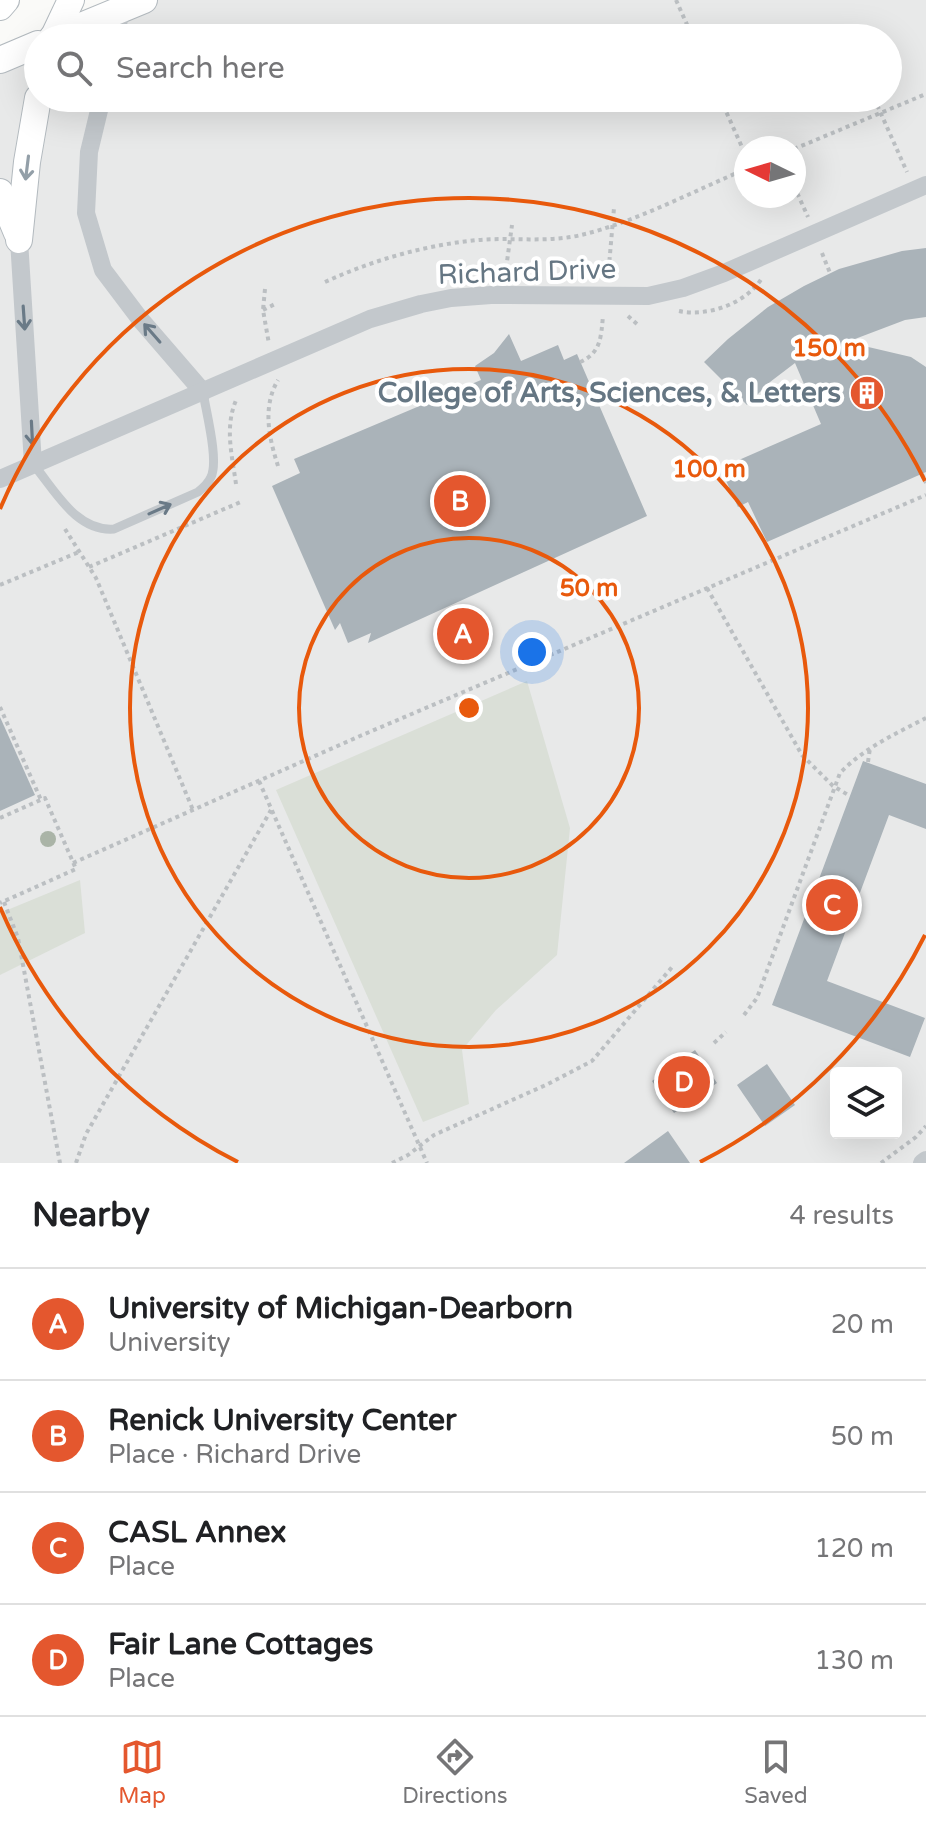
<!DOCTYPE html>
<html lang="en">
<head>
<meta charset="utf-8">
<style>
	body { margin:0; font-family:"Varela Round",sans-serif; background:#f2f2f2; color:#202124 }
	.controls { position:absolute; right:24px; bottom:24px; display:grid; overflow:hidden; border-radius:8px; box-shadow:0 8px 32px #0002 }
	.controls button { width:72px; height:72px; display:grid; place-items:center; padding:0; border:0; border-bottom:2px solid #e0e0e0; background:#fff; color:#202124; font:40px sans-serif }
	.compass { position:absolute; left:734px; top:136px; width:72px; height:72px; border-radius:50%; background:#fff; box-shadow:0 8px 32px #0002; rotate:275deg }
	.you { position:absolute; left:532px; top:652px; width:28px; height:28px; margin:-20px; border:6px solid #fff; border-radius:50%; background:#1a73e8; box-shadow:0 0 0 12px #1a73e833 }
	.badge { display:grid; place-items:center; width:52px; height:52px; border-radius:50%; background:#e4572e; color:#fff; font-size:26px; font-weight:700 }
	.pin { position:absolute; translate:-50% -50%; border:4px solid #fff; box-shadow:0 2px 8px #0006 }
	.list { margin:0; padding:0; list-style:none }
	h2 { display:flex; justify-content:space-between; align-items:center; height:104px; margin:0; padding:0 32px; font-size:34px }
	h2 small { font-size:26px; font-weight:400; color:#757577 }
	.list li { display:grid; grid-template-columns:52px 1fr auto; gap:24px; align-items:center; box-sizing:border-box; height:112px; padding:0 32px; border-top:2px solid #e0e0e0 }
	.list b { display:block; font-size:30px; white-space:nowrap }
	.list p { margin:0; font-size:26px; white-space:nowrap; color:#757577 }
	.list em { font-size:26px; font-style:normal; color:#757577 }
	.icon { flex:none; width:44px; height:44px; fill:none; stroke:currentColor; stroke-width:2; stroke-linecap:round; stroke-linejoin:round }
	.map { position:relative; flex:none; width:926px; height:1163px; overflow:hidden }
	.search { position:absolute; background:#fff; box-shadow:0 8px 32px #0002; left:24px; right:24px; top:24px; height:88px; display:flex; align-items:center; gap:20px; box-sizing:border-box; padding:0 28px; border-radius:44px; color:#757577; font-size:30px }
	.sheet { height:552px; background:#fff }
	nav { display:flex; justify-content:space-around; align-items:center; box-sizing:border-box; height:112px; border-top:2px solid #e0e0e0; background:#fff; font-size:22px; color:#757577 }
	nav a { display:grid; justify-items:center; gap:4px }
	nav .on { color:#e4572e }
	.map>svg:first-child { display:block }
</style>
</head>
<body>
<div class="map">
<svg width="926" height="1163" viewBox="0 0 926 1163">
	<rect width="100%" height="100%" fill="#fafaf8"/>
	<path fill="#e8e9e9" fill-rule="evenodd" d="M157 0H926V1163H0V66L38 50V98H888V38H66ZM746 148H794V196H746ZM836 1073H896V1133H836Z"/>
	<g fill="#dadfd7">
		<polygon points="527,681 570,828 557,955 496,1010 462,1050 469,1104 423,1122 276,790"/>
		<polygon points="80,880 85,933 0,975 0,913"/>
	</g>
	<g fill="#aab3b9">
		<polygon points="926,248 926,317 905,320 847,342 911,357 926,367 926,472 767,542 748,502 738,507 723,474 734,469 732,463 821,424 795,363 770,382 747,405 704,362 728,339 768,307 804,286 839,269 902,251"/>
		<polygon points="509,334 521,361 558,345 564,360 577,354 647,516 368,643 371,633 348,643 340,623 335,630 272,486 300,473 294,459 481,380 475,366 494,353"/>
		<polygon points="0,717 35,795 0,811"/>
		<polygon points="863,761 926,784 926,829 889,815 827,981 925,1018 910,1057 772,1005"/>
		<polygon points="695,1050 717,1083 674,1113 652,1081"/>
		<polygon points="767,1064 795,1105 765,1126 737,1085"/>
		<polygon points="668,1131 690,1163 624,1163"/>
	</g>
	<g fill="none" stroke-linecap="round" stroke-linejoin="round">
		<g stroke="#b3babf" stroke-width="28">
			<g id="secondary">
				<polyline points="0,7 6,0"/>
				<polyline points="52,38 144,0"/>
				<polyline points="53,38 71,0"/>
				<polyline points="0,60 38,44"/>
				<polyline points="0,192 17,233"/>
				<polyline points="19,240 27,162 38,98"/>
			</g>
		</g>
		<g stroke="#bbbfc2" stroke-width="4" stroke-dasharray="4 4" stroke-linecap="butt">
			<polyline points="676,0 693,38"/>
			<polyline points="720,98 746,156"/>
			<polyline points="874,98 907,172"/>
			<polyline points="774,138 778,148"/>
			<polyline points="794,149 926,94"/>
			<polyline points="794,186 808,217"/>
			<polyline points="822,253 830,273"/>
			<polyline points="505,276 512,225"/>
			<polyline points="608,277 614,208"/>
			<path d="M325 282C373 260 425 245 478 240 512 237 547 243 581 235 633 223 696 190 746 169"/>
			<polyline points="265,289 263,310 269,344"/>
			<polyline points="263,310 275,304"/>
			<path d="M679 311C707 317 746 304 762 278"/>
			<polyline points="628,316 638,325"/>
			<path d="M580 362C601 353 601 337 603 316"/>
			<path d="M278 466C269 438 262 407 278 380"/>
			<polyline points="922,474 926,483"/>
			<path d="M236 484C232 455 224 426 237 398"/>
			<polyline points="65,529 96,578 193,810"/>
			<polyline points="89,567 243,501"/>
			<polyline points="0,585 79,552"/>
			<polyline points="707,588 802,755 833,786 850,796"/>
			<polyline points="0,707 41,800"/>
			<polyline points="868,762 870,748"/>
			<polyline points="259,781 427,1163"/>
			<polyline points="0,818 45,798 76,869 0,903"/>
			<polyline points="73,863 360,736 926,495"/>
			<polyline points="4,902 18,938 60,1163"/>
			<path d="M744 1015 757 998 840 773C864 748 895 734 926 718"/>
			<polyline points="714,1043 726,1032"/>
			<polyline points="76,1163 86,1134 271,810"/>
			<polyline points="392,1163 408,1155 434,1135 548,1084 592,1061 673,966"/>
			<polyline points="881,1163 916,1137 926,1126"/>
		</g>
		<path stroke="#c3c8cc" stroke-width="9" d="M33 464C55 490 76 532 114 529L198 492C203 488 208 484 211 477 219 460 206 412 203 392"/>
		<g stroke="#c3c8cc" stroke-width="18">
			<polyline points="115,38 121,10"/>
			<polyline points="102,98 89,152 86,213 103,270 140,319 203,392"/>
			<polyline points="19,240 33,464"/>
			<polyline points="0,479 370,319 421,304 451,298 491,295 648,296 683,288 724,273 926,185"/>
			<polyline points="922,1163 926,1160"/>
		</g>
		<use href="#secondary" stroke="#fff" stroke-width="26"/>
	</g>
	<circle fill="#aab4a7" cx="48" cy="839" r="8"/>
	<defs><path id="oneway-shaft" d="M-6 0H5M1.5-3L5.5 0L1.5 3" fill="none" stroke-width="1.6" stroke-linecap="round" stroke-linejoin="round" transform="scale(2)"/></defs>
	<use stroke="#939fa8" href="#oneway-shaft" transform="translate(27 168) rotate(97)"/>
	<g stroke="#6a7a87">
		<use href="#oneway-shaft" transform="translate(24 318) rotate(86)"/>
		<use href="#oneway-shaft" transform="translate(152 333) rotate(-131)"/>
		<use href="#oneway-shaft" transform="translate(32 433) rotate(87)"/>
		<use href="#oneway-shaft" transform="translate(160 509) rotate(-24)"/>
	</g>
	<g fill="none" stroke="#e8590c" stroke-width="4">
		<circle cx="469" cy="708" r="170"/>
		<circle cx="469" cy="708" r="339"/>
		<path d="M925 935A509 509 0 0 1 700 1162M238 1162A509 509 0 0 1 0 907M0 509A509 509 0 0 1 925 481"/>
	</g>
	<defs>
		<g id="building-disc" transform="scale(1.8)"><circle r="9.5" fill="#e4572e" stroke="#fff"/><path d="M-4-6H4V6H1V3H-1V6H-4ZM-2.5-4.3h1.7v1.8h-1.7ZM.8-4.3h1.7v1.8H.8ZM-2.5-1h1.7V.8h-1.7ZM.8-1h1.7V.8H.8Z" fill="#fff"/></g>
	</defs>
	<g fill-rule="evenodd">
		<use href="#building-disc" x="867" y="393"/>
	</g>
	<g text-anchor="middle" dominant-baseline="central" stroke-width="8" stroke-linejoin="round" paint-order="stroke">
		<g font-size="28" fill="#657683" stroke="#fff">
			<text transform="translate(527 272) rotate(-2)">Richard Drive</text>
		</g>
		<g font-size="28" font-weight="bold" fill="#657683" stroke="#fff" text-anchor="end">
			<text x="841" y="393">College of Arts, Sciences, &amp; Letters</text>
		</g>
	</g>
	<circle cx="469" cy="708" r="12" fill="#e8590c" stroke="#fff" stroke-width="4"/>
	<g font-size="24" text-anchor="middle" font-weight="bold" fill="#e8590c" stroke="#fff" stroke-width="8" stroke-linejoin="round" paint-order="stroke">
		<text x="829" y="356">150 m</text>
		<text x="709" y="477">100 m</text>
		<text x="589" y="596">50 m</text>
	</g>
</svg>
<div class="controls">
<button><svg class="icon" aria-label="layers" viewBox="0 0 24 24"><path d="M12 4l9 5-9 5-9-5zM3 14l9 5 9-5"/></svg></button>
</div>
<svg class="compass" viewBox="-18 -18 36 36"><path d="M0-13l5 13h-10z" fill="#e53935"/><path d="M0 13l5-13h-10z" fill="#757577"/></svg>
<div class="you"></div>
<div class="pin badge" style="left:463px;top:634px">A</div>
<div class="pin badge" style="left:460px;top:501px">B</div>
<div class="pin badge" style="left:832px;top:905px">C</div>
<div class="pin badge" style="left:684px;top:1082px">D</div>
<div class="search"><svg class="icon" aria-label="search" viewBox="0 0 24 24"><circle cx="10" cy="10" r="6"/><path d="M15 15l6 6"/></svg>Search here</div>
</div>
<section class="sheet">
<h2>Nearby<small>4 results</small></h2>
<ul class="list">
<li><span class="badge">A</span><div><b>University of Michigan-Dearborn</b><p>University</p></div><em>20 m</em></li>
<li><span class="badge">B</span><div><b>Renick University Center</b><p>Place · Richard Drive</p></div><em>50 m</em></li>
<li><span class="badge">C</span><div><b>CASL Annex</b><p>Place</p></div><em>120 m</em></li>
<li><span class="badge">D</span><div><b>Fair Lane Cottages</b><p>Place</p></div><em>130 m</em></li>
</ul>
</section>
<nav>
<a class="on"><svg class="icon" aria-label="map" viewBox="0 0 24 24"><path d="M3 6l6-2 6 2 6-2v14l-6 2-6-2-6 2zM9 4v14M15 6v14"/></svg>Map</a>
<a><svg class="icon" aria-label="directions" viewBox="0 0 24 24"><path d="M12 3l9 9-9 9-9-9zM9 14v-3h6M13 9l2 2-2 2"/></svg>Directions</a>
<a><svg class="icon" aria-label="saved" viewBox="0 0 24 24"><path d="M7 4h10v16l-5-4-5 4z"/></svg>Saved</a>
</nav>
</body>
</html>
